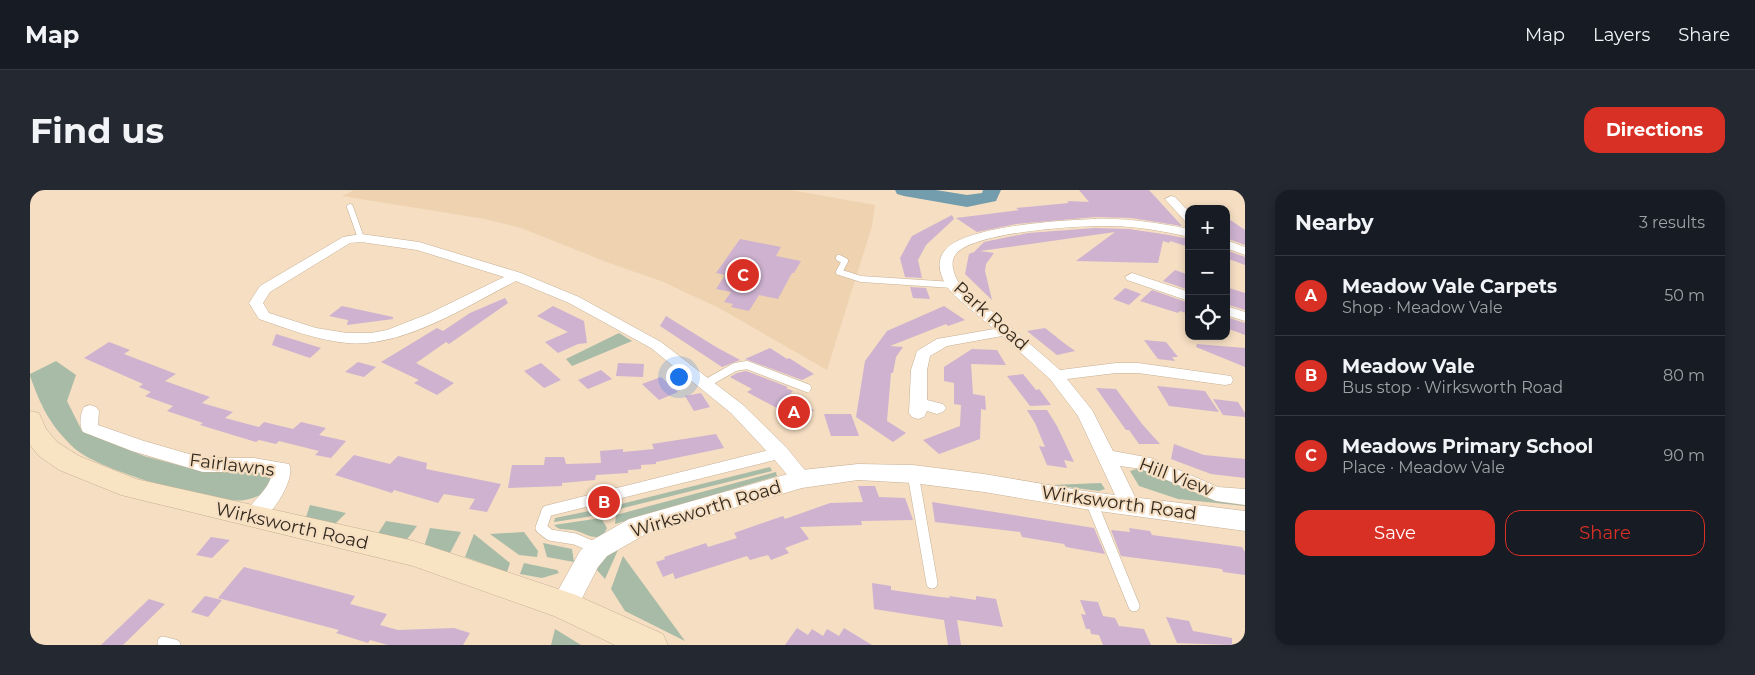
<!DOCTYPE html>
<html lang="en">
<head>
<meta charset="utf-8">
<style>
	body { margin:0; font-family:Montserrat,sans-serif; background:#242831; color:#f1f3f6 }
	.controls { position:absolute; right:15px; top:15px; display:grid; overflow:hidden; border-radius:10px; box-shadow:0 2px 8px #0003 }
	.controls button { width:45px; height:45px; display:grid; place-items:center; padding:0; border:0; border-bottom:1px solid #363941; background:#171b24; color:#f1f3f6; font:25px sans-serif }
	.you { position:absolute; left:648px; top:186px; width:18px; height:18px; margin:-12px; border:4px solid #fff; border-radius:50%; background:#1a73e8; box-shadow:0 0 0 8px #1a73e833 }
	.badge { display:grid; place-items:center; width:32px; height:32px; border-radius:50%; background:#d93025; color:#fff; font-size:16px; font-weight:700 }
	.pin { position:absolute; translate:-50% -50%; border:2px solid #fff; box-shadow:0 1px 5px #0006 }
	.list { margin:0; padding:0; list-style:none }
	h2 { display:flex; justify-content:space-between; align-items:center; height:65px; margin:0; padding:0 20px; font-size:21px }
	h2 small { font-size:16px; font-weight:400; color:#9ea1a6 }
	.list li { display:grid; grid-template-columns:32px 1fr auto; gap:15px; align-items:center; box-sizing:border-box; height:80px; padding:0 20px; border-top:1px solid #363941 }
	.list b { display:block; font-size:19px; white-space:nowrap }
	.list p { margin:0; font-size:16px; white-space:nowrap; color:#9ea1a6 }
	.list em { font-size:16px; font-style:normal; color:#9ea1a6 }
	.actions { display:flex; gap:10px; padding:15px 20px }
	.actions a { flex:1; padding:11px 0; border:1px solid #d93025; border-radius:15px; text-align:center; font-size:18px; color:#d93025 }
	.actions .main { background:#d93025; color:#fff }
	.icon { flex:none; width:28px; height:28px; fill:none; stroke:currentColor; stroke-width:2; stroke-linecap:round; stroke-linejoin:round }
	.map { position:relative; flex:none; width:1215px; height:455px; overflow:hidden; border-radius:15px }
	header { display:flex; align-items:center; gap:30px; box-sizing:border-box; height:70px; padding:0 25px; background:#171b24; border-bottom:1px solid #363941 }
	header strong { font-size:24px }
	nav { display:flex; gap:28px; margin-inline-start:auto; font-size:18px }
	.intro { display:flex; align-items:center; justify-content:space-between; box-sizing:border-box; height:120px; padding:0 30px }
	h1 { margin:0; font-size:35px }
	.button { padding:12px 22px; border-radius:15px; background:#d93025; color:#fff; font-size:18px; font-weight:700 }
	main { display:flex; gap:30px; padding:0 30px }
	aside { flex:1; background:#171b24; border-radius:15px; box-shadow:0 2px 8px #0003 }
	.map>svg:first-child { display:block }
</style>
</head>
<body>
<header>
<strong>Map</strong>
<nav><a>Map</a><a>Layers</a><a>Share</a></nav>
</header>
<div class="intro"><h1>Find us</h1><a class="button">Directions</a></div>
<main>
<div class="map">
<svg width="1215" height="455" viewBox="0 0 1215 455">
	<rect width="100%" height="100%" fill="#f5dec2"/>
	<polygon fill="#efd3b0" points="324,0 761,0 845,15 842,36 797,180 689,118 631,91 579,73 491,38 455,29 312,6"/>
	<g fill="#a7bba7">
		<polygon points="589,143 602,151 542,176 536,169"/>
		<path d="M26 171 46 185 37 211 52 241 114 266 159 278 201 279 243 285 235 303C223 309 211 312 198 310 163 306 67 280 43 257 19 234 11 216 0 186V184Z"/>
		<polygon points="740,277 742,281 557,327 524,332 525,328 579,317"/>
		<polygon points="1107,279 1117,279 1215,311 1215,316 1148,309 1109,296 1100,281"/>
		<polygon points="746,282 747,286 585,334 586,325"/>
		<polygon points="1071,293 1075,299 1069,301 1022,295"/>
		<polygon points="280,315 316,323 305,334 276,327"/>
		<path d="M571 328 577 338C570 356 555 342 543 340 535 339 530 341 524 335Z"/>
		<polygon points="356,331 387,336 375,352 347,345"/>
		<polygon points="400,338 431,342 420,363 394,357"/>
		<polygon points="494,342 508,361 507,367 489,365 460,344"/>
		<polygon points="444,344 480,373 477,382 435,367"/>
		<polygon points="513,353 542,359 544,372 517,367"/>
		<polygon points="588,360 575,389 566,379 578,365"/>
		<polygon points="593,366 655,451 595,421 581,399"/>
		<polygon points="494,373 527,380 529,383 512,388 490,384"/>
		<polygon points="525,439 551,455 521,455"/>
	</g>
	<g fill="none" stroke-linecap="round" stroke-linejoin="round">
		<polygon fill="#739dad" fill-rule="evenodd" points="865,0 906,0 937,5 952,3 953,0 971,0 966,11 937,17 874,6 867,4"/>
	</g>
	<g fill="#ceb2d0">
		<polygon points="1049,0 1119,0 1152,36 1101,28 1065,27 986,34 947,42 926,28 989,20 986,18 1039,13 1037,11 1059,12"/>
		<polygon points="922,25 924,29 896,55 888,70 892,88 875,87 870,68 882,46"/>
		<polygon points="1196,27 1215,40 1215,55 1196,48"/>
		<polygon points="1065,38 1099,39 1139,45 1159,49 1159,57 1140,51 1139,53 1133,51 1128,73 1046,71 1085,42 950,61 964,63 956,74 955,81 962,110 935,84 939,64 944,62 954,52 998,43"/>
		<polygon points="710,49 751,57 746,66 771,71 764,83 762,83 748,109 729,105 719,121 701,117 703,114 694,112 701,102 686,99 695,85 686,83"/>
		<polygon points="1196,60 1215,67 1215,75 1196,68"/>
		<polygon points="1145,80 1159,85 1159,100 1133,91"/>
		<polygon points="880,97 896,98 900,109 883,108"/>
		<polygon points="1196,97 1215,103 1215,120 1196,114"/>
		<polygon points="1095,98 1111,104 1099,115 1083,109"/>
		<polygon points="1122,100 1159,113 1159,124 1150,121 1148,123 1110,111"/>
		<polygon points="475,108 478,113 419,154 416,152 386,173 424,193 407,205 384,193 389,190 351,172 407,138 413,141 440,123"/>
		<polygon points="312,116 363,127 363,129 317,135 318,130 299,126"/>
		<polygon points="523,116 554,131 557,153 548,154 528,163 515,152 538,142 507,126"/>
		<polygon points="914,116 935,130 918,136 916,134 860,156 873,157 866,167 863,183 861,183 857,231 876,243 863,252 826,227 835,171 857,141"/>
		<polygon points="636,126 686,157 710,170 692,177 630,136"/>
		<polygon points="1196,127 1215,133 1215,145 1196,138"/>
		<polygon points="1015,138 1034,153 1045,161 1027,165 997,141"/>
		<polygon points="246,144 291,158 280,168 242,155"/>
		<polygon points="1114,150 1136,152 1148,167 1142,167 1145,171 1128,169"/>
		<polygon points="79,152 100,160 94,164 146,184 135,191 180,207 172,213 203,222 195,228 229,237 234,232 263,239 271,232 296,238 289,245 316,251 301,268 285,265 289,261 249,251 246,254 229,250 226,252 170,235 173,233 137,221 143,216 115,206 121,202 109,197 113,194 54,168"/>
		<polygon points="1167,154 1215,158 1215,177 1166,157"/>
		<polygon points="740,158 757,169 759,168 784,184 772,190 715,169"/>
		<polygon points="942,159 967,160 976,175 941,174 943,204 955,206 956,220 951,219 950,249 909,264 893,250 930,236 931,215 924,214 924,193 914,191 914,177"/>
		<polygon points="328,172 346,177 334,187 315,182"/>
		<polygon points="511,173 531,190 514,198 494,181"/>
		<polygon points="588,173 614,174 613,187 586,186"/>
		<polygon points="571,180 582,189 558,199 548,190"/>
		<polygon points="716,181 758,197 756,198 763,201 758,206 784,220 771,231 717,202 722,199 700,187 707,183"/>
		<polygon points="993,184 1006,200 1009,199 1021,215 1000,216 977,186"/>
		<polygon points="631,187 648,202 629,210 612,194"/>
		<polygon points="1127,196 1175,201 1189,222 1139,216"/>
		<polygon points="1066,198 1086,199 1112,234 1130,254 1109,254 1099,240 1096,240"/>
		<polygon points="671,203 680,217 664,221 655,206"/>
		<polygon points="1183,209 1208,212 1215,223 1215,227 1193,225"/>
		<polygon points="997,220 1017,220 1027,236 1044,272 1034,270 1037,278 1017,275 1009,256 1015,257 1005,233"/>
		<polygon points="794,224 821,224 829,246 801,246"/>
		<polygon points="686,244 694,258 626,272 626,274 611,275 611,279 598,280 598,283 566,285 565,290 532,293 532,296 478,298 482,275 514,275 515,267 534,267 536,274 571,273 570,261 593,259 593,262 624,259 622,254"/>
		<polygon points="1144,254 1174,265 1215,269 1215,288 1181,284 1141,269"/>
		<polygon points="324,265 360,274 368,266 397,273 396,279 471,294 457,322 439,319 445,309 414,304 408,313 364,300 362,303 305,285"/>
		<polygon points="828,296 845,296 849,307 875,308 883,330 831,331 832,335 770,337 779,349 755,358 759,363 741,370 738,365 720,370 717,366 645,389 643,383 633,387 626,372 635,369 634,367 676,353 678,357 707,348 704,343 753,326 755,329 800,313 833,312"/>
		<polygon points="902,312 1064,338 1075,364 1036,357 1034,354 992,347 990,342 905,332"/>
		<polygon points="1099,338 1120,341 1122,345 1212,357 1215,362 1215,385 1193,382 1192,379 1091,366 1081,340 1100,342"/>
		<polygon points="181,347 200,350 182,368 166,365"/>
		<polygon points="214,377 325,406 320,414 357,424 350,435 368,440 424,438 440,443 433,455 358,455 340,450 338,453 306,443 309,440 188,408"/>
		<polygon points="842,393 861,396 861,400 910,407 920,408 919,406 946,410 946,406 966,409 973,437 927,430 931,455 918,455 914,430 844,419"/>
		<polygon points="175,406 192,410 178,427 161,422"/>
		<polygon points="119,409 135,414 93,455 71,455"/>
		<polygon points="1050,410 1068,412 1073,426 1085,428 1089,436 1114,439 1121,455 1073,455 1069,445 1061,444 1060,439 1056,439 1051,424 1056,425"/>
		<polygon points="1136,427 1159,431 1163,441 1202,448 1202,455 1147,453"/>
		<polygon points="767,438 778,445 782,439 793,446 797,439 809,446 814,438 842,455 755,455"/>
	</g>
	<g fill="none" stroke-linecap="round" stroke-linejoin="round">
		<g stroke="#c6b095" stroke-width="7">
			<g id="service-far2">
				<polyline points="320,17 331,48"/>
				<polyline points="809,68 815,71 809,82 831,89 923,95"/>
			</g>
		</g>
		<g stroke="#c6b095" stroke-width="9">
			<polyline id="service-far1" points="675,194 705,177 717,175 777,198"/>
		</g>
		<g stroke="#c6b095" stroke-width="12">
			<g id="service">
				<polyline points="883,284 902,393"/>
				<polyline points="1061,311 1104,416"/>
				<polyline points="566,358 545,349 520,345 511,338 517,321 750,263"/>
				<polyline points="133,452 145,455"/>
			</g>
		</g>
		<g stroke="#c6b095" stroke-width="1">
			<g id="minor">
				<polygon points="1141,6 1145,7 1159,22 1159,32 1155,31 1135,9"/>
				<path d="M1065 29C1097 28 1128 33 1159 39V47C1133 41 1106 36 1079 36 1050 35 943 42 926 64 919 72 924 85 929 93L1030 180 1086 173H1108L1201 186 1203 190 1201 194 1195 195 1108 183H1086L1037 189 1062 220 1083 261 1121 268 1188 297 1215 299V315L1186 311 1111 279 1090 276 1109 315 1106 320 1099 323 1092 320 1048 226 1020 189 972 146 917 156 900 166 897 180V210L913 214 916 218 913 222 907 224 897 221 894 227 888 229 882 227 879 223 881 180 887 161 907 149 964 139C952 128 923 107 916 95 909 83 906 70 916 59 937 36 1033 30 1065 29Z"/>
				<path d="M331 44 389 52 491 83 549 107 631 152 713 215 757 258 782 289 779 294 772 296 765 294 743 268 701 223 621 158 539 113 486 91C437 116 373 158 317 153 287 150 258 139 229 129L219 113 230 96 313 47ZM331 52 387 60 474 87 398 124 357 140 341 143H317L286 138 239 123 233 113 240 102 320 53Z"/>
				<polygon points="1196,50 1215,57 1215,65 1196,58"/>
				<polygon points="1102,83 1159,102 1159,111 1097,90 1095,87"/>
				<polygon points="1196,116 1215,122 1215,131 1196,125"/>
				<path d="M60 215 66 217 69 221 68 235 114 251 173 268H224L259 274C267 289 238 333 223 334 222 334 217 332 216 332L213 326C221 311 238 302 242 284L224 282H173L102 261 53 242C49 236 50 224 54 217Z"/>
			</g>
		</g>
		<g stroke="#c6b095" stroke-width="1">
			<polygon id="tertiary" points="828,274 883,275 954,284 1061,302 1215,321 1215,341 1061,320 954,302 883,293 828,290 772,298 616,344 577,366 568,377 544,424 534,427 524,424 520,415 550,361 559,352 599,329 772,280"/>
		</g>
		<g stroke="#c6b095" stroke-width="1">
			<polygon id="secondary" points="0,221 9,223 16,239 27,252 49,266 106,289 384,351 546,405 633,444 638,455 585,455 524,426 383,376 91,305 29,280 9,266 0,255"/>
		</g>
		<use href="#service-far2" stroke="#fff" stroke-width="6"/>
		<use href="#service-far1" stroke="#fff" stroke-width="8"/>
		<use href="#service" stroke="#fff" stroke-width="11"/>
		<use href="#minor" fill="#fff" fill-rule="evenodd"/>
		<use href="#tertiary" fill="#fff" fill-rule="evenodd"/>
		<use href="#secondary" fill="#f8e3c3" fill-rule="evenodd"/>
	</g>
	<g text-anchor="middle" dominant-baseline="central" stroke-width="4.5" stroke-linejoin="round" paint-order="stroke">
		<g font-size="18" fill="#32291e" stroke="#f5dec2">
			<text transform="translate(961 126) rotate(42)">Park Road</text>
			<text transform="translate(202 275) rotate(7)">Fairlawns</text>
			<text transform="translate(1146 287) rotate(21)">Hill View</text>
			<text transform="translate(1089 313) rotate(8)">Wirksworth Road</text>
			<text transform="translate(676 319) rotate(-17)">Wirksworth Road</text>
			<text transform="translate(262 336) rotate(13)">Wirksworth Road</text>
		</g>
	</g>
</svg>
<div class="controls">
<button>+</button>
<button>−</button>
<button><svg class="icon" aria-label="locate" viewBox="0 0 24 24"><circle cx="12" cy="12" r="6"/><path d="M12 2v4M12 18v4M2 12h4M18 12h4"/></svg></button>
</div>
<div class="you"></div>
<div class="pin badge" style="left:764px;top:222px">A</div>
<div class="pin badge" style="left:574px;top:312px">B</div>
<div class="pin badge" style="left:713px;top:85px">C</div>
</div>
<aside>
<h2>Nearby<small>3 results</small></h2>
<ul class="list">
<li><span class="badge">A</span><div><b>Meadow Vale Carpets</b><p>Shop · Meadow Vale</p></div><em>50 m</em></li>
<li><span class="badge">B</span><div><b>Meadow Vale</b><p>Bus stop · Wirksworth Road</p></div><em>80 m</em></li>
<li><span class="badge">C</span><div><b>Meadows Primary School</b><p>Place · Meadow Vale</p></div><em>90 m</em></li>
</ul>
<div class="actions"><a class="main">Save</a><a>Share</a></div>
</aside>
</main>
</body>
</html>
